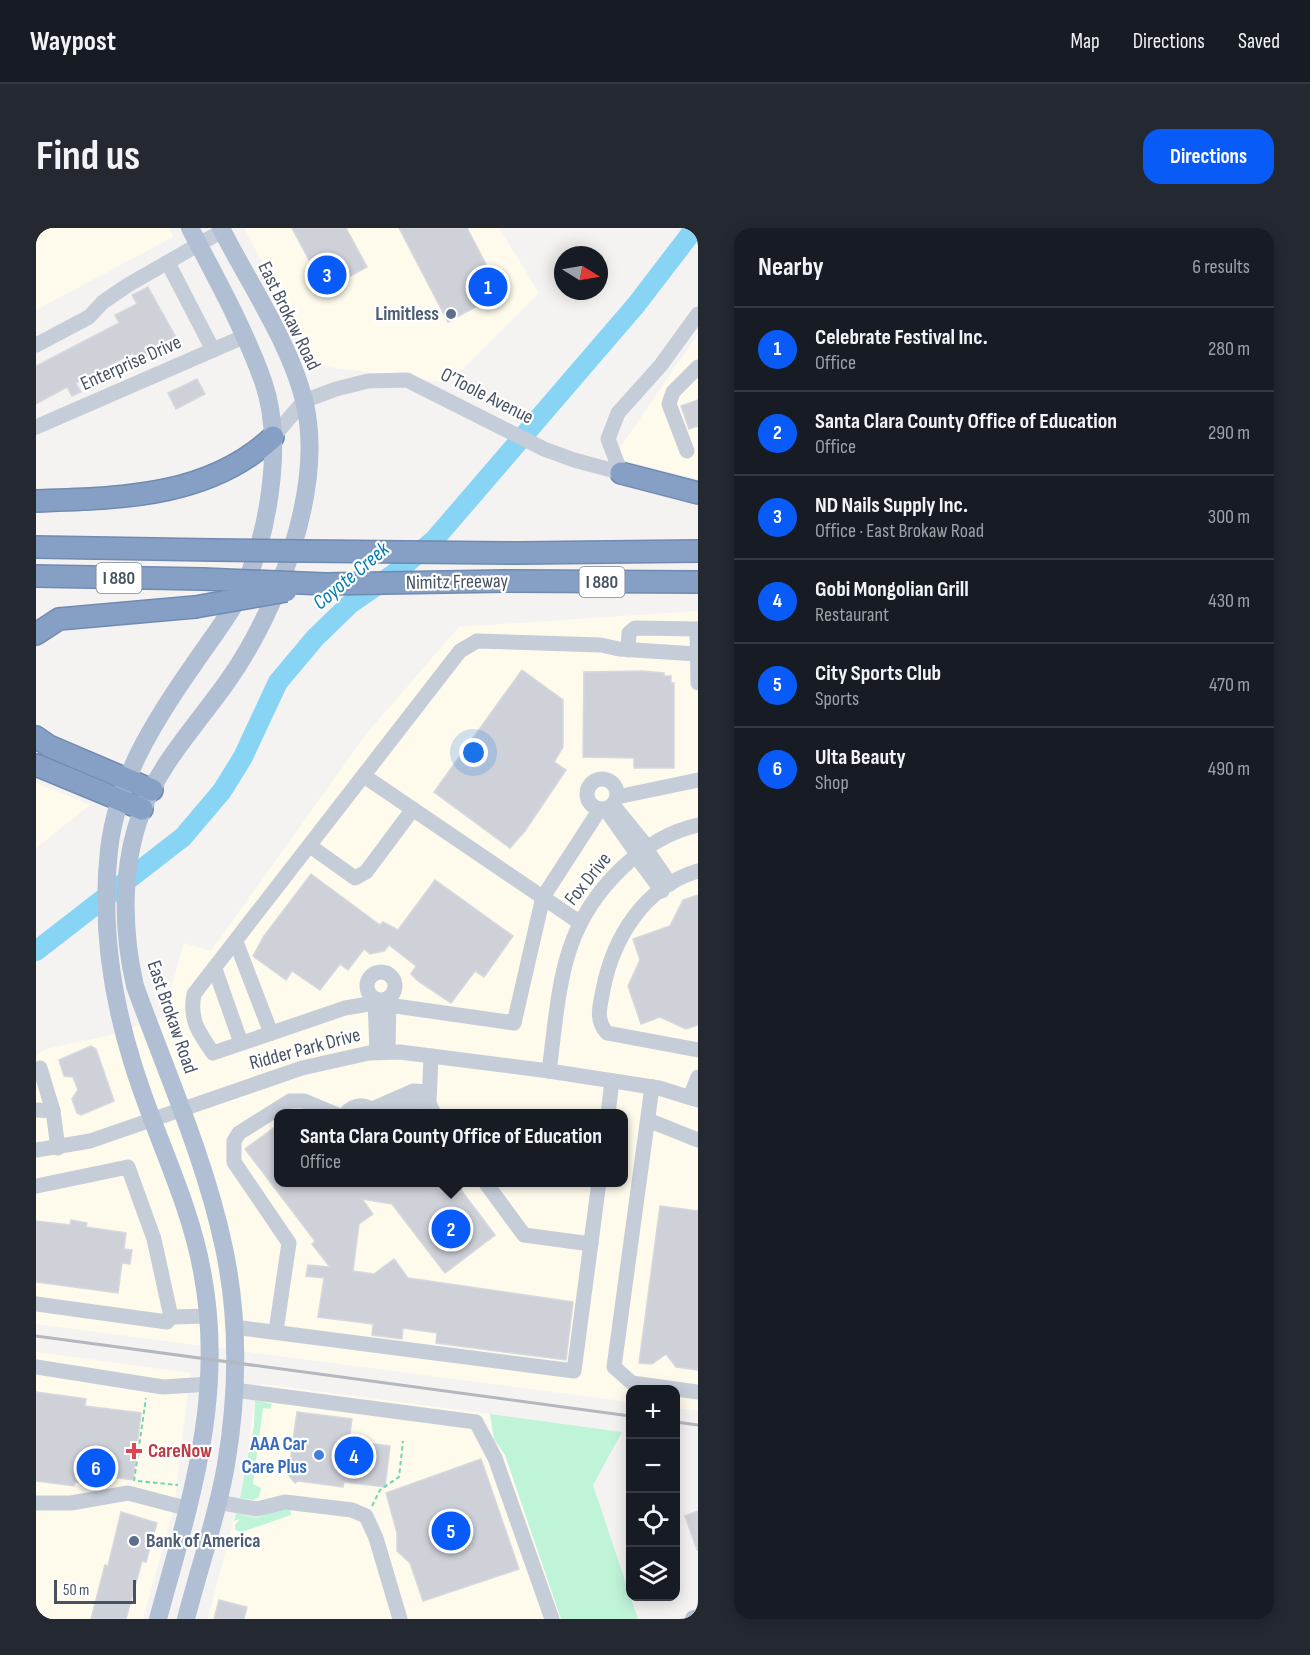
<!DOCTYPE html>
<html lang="en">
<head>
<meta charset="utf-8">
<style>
	body { margin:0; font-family:"Sofia Sans Condensed",sans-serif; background:#242831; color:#f1f3f6 }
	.controls { position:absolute; right:18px; bottom:18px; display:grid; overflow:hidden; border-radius:12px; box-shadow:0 3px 15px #0003 }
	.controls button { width:54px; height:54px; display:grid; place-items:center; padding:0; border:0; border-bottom:2px solid #363941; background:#171b24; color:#f1f3f6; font:30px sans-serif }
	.compass { position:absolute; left:518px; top:18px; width:54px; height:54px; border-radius:50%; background:#171b24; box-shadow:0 3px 15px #0003; rotate:101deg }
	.scale { position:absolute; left:18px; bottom:15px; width:82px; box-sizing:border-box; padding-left:6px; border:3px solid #485362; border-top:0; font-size:16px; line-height:21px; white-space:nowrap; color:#485362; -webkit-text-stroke:4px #fff; paint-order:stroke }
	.you { position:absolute; left:438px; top:525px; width:21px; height:21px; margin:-15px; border:4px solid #fff; border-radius:50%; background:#1a73e8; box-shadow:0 0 0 9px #1a73e833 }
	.badge { display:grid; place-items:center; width:39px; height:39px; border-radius:50%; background:#095bf8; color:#fff; font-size:20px; font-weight:700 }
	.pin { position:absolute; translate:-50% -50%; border:3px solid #fff; box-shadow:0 2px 6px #0006 }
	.popup { position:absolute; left:238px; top:881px; width:354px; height:78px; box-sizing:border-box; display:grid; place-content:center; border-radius:12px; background:#171b24; filter:drop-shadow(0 2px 4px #0005); font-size:20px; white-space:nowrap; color:#9ea1a6 }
	.popup b { font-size:22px; color:#f1f3f6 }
	.popup::after { content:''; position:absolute; left:50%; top:100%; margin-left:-12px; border:12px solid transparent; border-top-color:#171b24 }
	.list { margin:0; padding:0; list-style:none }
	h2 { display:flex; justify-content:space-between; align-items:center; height:78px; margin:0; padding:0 24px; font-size:26px }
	h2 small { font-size:20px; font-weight:400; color:#9ea1a6 }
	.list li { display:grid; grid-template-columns:39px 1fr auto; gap:18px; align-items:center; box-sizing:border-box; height:84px; padding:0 24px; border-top:2px solid #363941 }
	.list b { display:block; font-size:22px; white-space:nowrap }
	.list p { margin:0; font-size:20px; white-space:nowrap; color:#9ea1a6 }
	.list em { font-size:20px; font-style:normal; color:#9ea1a6 }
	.icon { flex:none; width:33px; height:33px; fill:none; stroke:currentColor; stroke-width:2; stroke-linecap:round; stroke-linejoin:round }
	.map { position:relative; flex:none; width:662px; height:1391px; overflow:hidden; border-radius:18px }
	header { display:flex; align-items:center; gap:36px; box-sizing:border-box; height:84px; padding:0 30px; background:#171b24; border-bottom:2px solid #363941 }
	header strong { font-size:28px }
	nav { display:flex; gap:33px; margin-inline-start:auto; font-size:21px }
	.intro { display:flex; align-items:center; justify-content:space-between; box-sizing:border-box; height:144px; padding:0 36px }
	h1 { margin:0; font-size:42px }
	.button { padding:15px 27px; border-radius:18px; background:#095bf8; color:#fff; font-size:21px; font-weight:700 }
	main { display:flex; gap:36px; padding:0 36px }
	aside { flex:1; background:#171b24; border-radius:18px; box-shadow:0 3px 15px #0003 }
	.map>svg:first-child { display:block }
</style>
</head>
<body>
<header>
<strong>Waypost</strong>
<nav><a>Map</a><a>Directions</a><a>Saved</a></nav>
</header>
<div class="intro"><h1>Find us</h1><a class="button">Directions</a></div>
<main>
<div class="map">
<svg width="662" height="1391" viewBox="0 0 662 1391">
	<rect width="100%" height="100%" fill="#f5f3f2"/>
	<g fill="#fefbed" fill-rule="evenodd">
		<polygon points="0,0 133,0 137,9 0,82"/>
		<polygon points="208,0 463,0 503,65 413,155 292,139 277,130"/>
		<polygon points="662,106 662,251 577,230"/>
		<path d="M662 383V1183L640 1180V1162H594V1174L0 1096V828L9 821 71 808 127 789 148 715 175 723 331 505 423 399ZM243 886H588V954H243Z"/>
		<polygon points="0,555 54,577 0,620"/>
		<polygon points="0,1124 154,1145 138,1280 107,1391 0,1391"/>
		<polygon points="226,1156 454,1186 458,1211 469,1227 525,1391 172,1391 210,1243 220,1158 225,1158"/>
	</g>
	<g fill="#bff4d9">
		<polygon points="219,1172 236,1176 234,1181 227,1180 217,1256 225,1260 223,1269 217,1272 204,1270 218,1197"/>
		<polygon points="454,1186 586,1204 557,1257 602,1391 525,1391 469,1227 458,1211"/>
		<polygon points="241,1281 254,1282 255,1287 206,1304 199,1302 199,1297 204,1291 198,1293 200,1285 221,1290"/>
	</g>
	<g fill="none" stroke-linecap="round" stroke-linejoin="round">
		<polyline stroke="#88d4f5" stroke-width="20" points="0,723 147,609 186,563 207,529 242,454 279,410 314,376 359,345 398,312 600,77 659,0"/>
	</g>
	<g fill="#ced1d8" stroke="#d6d8de" stroke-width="1.5">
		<polygon points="256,0 310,0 331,39 289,62"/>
		<polygon points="363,0 431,0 465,65 412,94"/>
		<polygon points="112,59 142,113 101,134 97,125 40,155 45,164 36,168 31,159 0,176 0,138 83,95 79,87 101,76 96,67"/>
		<polygon points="161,151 169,166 140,181 132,165"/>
		<polygon points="662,172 662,198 653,201 645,178"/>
		<polygon points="486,442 527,472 527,519 518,534 530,542 489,603 474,620 398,564"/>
		<polygon points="606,443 628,445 628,448 635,448 635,455 638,455 638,540 598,540 598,530 547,529 548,444"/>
		<polygon points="275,646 344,697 347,694 362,702 399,652 477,708 448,749 439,743 415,775 382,753 375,746 380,738 353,717 348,723 334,726 328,721 312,742 304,736 284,762 256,743 250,752 217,728 228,708"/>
		<polygon points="662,667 662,797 650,801 624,789 605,796 592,758 604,732 597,711 634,698 647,672"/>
		<polygon points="55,818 60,821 78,873 45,887 41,885 36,871 42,862 37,849 28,848 23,832"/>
		<polygon points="243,896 243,954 419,954 459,1007 409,1045 356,976 326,971 337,986 323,996 317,1043 338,1046 358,1031 372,1050 537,1074 530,1132 400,1115 401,1105 367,1100 366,1111 336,1107 337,1096 282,1089 288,1050 270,1048 272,1037 294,1039 276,1016 279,1013 209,921"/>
		<polygon points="624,978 662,983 662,1142 640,1139 630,1126 616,1136 603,1135"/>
		<polygon points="35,992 51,995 50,999 90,1005 88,1021 96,1022 94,1036 86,1035 82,1065 0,1054 0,993 34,997"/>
		<polygon points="0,1164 50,1171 49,1178 105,1185 97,1252 75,1249 74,1257 39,1254 38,1258 0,1253"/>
		<polygon points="261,1184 316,1191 313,1213 354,1218 349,1259 308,1254 307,1259 262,1253 259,1255 250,1244 253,1242"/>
		<polygon points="445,1231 483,1341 387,1373 374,1335 361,1323 361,1305 350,1265"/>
		<polygon points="662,1283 662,1322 661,1322 649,1288"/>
		<polygon points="85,1284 121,1295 110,1334 106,1333 90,1391 55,1391 69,1337 72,1338"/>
		<polygon points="183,1372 211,1379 208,1391 178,1391"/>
	</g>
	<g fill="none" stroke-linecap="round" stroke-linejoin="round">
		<g stroke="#718ab1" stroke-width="24">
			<g id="highway">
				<polyline points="585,245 662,265"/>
				<path d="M0 273C83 270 172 270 237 209"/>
				<polyline points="0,319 177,322"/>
				<polyline points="483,325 662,323"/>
				<polyline points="0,348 167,351"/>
				<polyline points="470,353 662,354"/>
				<polyline points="0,406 23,391 159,379"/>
				<polyline points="0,509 13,518 116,562"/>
				<polyline points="0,537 106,581"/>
			</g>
		</g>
		<g stroke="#73d6af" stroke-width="2" stroke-dasharray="4.5 3" stroke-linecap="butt">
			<polyline points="98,1253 110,1170"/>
			<polyline points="102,1253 142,1257"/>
			<polyline points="336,1278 344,1262 363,1249 367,1213"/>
		</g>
		<g stroke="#c5cdd8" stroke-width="15">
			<polyline points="132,35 177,122"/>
			<polyline points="0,117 53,89 67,74 92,57 186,3"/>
			<polyline points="0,199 207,109"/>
			<polyline points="237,209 268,173 300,161 332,153 371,152 508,221 538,232 594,247"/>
			<polyline points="651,223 633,176 637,164 662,139"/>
			<polyline points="585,245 572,211 582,185 625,137 662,86"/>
			<polyline points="592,422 593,405 599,400 661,401 662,455"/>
			<polyline points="328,548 543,694"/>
			<circle cx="566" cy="566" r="15"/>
			<polyline points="581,569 662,552"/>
			<polyline points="577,577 612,620"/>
			<polyline points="573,586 601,626"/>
			<polyline points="274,618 319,650 330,644 377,581"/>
			<polyline points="610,621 634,656"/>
			<polyline points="600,628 626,663"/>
			<path d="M662 643C608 659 577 710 567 762 564 778 559 792 571 805L662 822"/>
			<polyline points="200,714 235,805"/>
			<polyline points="179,741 205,815"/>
			<circle cx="345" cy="758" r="14"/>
			<polyline points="339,771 341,824"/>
			<path d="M339 775 309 780 177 825C163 805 153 792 158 766L424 423 441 413 565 417 583 421 661 426"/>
			<polyline points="352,777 478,795 507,669 564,581"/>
			<polyline points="352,824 353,770"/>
			<polyline points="395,828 393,875 398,886"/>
			<polyline points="4,840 17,883"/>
			<path d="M513 843C524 761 523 700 586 640 607 620 634 603 662 597"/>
			<polyline points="616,859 578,1139 596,1155 662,1164"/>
			<polyline points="654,869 662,849"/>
			<polyline points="336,881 377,863 393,864"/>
			<polyline points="0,882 17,883 22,920"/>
			<path d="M309 886C319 875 331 875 340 886"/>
			<polyline points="358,886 384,874 388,865"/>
			<polyline points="572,886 576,853"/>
			<polyline points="612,892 662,912"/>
			<polyline points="0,922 54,913 266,840 333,825 364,824 513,843 623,860 662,872"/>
			<polyline points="449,954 488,1007 555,1016"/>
			<polyline points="0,1076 131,1094 135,1089 118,1011 92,939 1,958"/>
			<polyline points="135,1089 172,1088"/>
			<polyline points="198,1099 538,1143 563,954"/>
			<polyline points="240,1103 253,1015 198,934 198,913 203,905 254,873 268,873 299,886"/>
			<polyline points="0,1139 127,1159 174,1156"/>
			<polyline points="198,1162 440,1194 459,1230 516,1391"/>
			<polyline points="181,1274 221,1281 249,1274 316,1282 330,1288 340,1310 364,1391"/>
			<polyline points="0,1275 35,1275 92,1265 153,1281"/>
		</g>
		<g stroke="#b0bfd3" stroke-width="18">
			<path d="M122 1391C154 1274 190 1167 166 1043 153 971 117 904 96 833 75 765 65 694 73 622 81 552 118 493 158 436 173 414 190 392 203 369 232 312 249 215 227 153 208 100 180 50 154 0"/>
			<path d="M150 1391C163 1340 181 1289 190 1237 202 1166 203 1091 188 1020 169 930 130 844 99 758 86 702 85 637 106 583 124 535 162 495 191 454 241 384 290 259 268 172 253 113 212 54 185 0"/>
			<polyline points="658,1391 662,1390"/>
		</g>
		<use href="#highway" stroke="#869fc5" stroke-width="21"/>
		<g stroke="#b4b7bd" stroke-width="3">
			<polyline points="0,1108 594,1188"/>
			<polyline points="640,1194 662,1197"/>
		</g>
		<g stroke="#718ab1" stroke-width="24" stroke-linecap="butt">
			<g id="highway-bridge">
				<polyline points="177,322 483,325"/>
				<polyline points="167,351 289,356 470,353"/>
				<polyline points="159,379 250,363"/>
			</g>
		</g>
		<use href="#highway-bridge" stroke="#869fc5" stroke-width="21"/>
	</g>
	<g fill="#5c6f8a" stroke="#fff" stroke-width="2">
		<circle cx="415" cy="86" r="6"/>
		<circle cx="98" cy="1313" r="6"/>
	</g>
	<path fill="#e0444e" stroke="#fff" stroke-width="2" d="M95 1214h6v6h6v6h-6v6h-6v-6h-6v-6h6z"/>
	<circle fill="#3f7fe0" stroke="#fff" stroke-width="2" cx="283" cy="1227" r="6"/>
	<g text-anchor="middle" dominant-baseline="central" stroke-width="4.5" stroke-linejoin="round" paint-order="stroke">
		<g fill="#fff" stroke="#7f8791" stroke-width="1.5">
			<rect x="60.5" y="335" width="45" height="30" rx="4.5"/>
			<rect x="543.5" y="339" width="45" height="30" rx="4.5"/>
		</g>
		<g font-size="18" font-weight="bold" fill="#485362">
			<text x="83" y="350">I 880</text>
			<text x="566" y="354">I 880</text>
		</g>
		<g font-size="20" font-weight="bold" fill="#4e5e75" stroke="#fff" text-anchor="end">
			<text x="403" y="86">Limitless</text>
			<text x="110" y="1313" text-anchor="start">Bank of America</text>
		</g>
		<g font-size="20" fill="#485362" stroke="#fff">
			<text transform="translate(253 88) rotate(64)">East Brokaw Road</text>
			<text transform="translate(95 135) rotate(-24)">Enterprise Drive</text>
			<text transform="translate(451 168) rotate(27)">O’Toole Avenue</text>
			<text transform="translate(421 354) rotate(-1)">Nimitz Freeway</text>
			<text transform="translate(552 651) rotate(-51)">Fox Drive</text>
			<text transform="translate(136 789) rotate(71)">East Brokaw Road</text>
			<text transform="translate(269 821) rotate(-15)">Ridder Park Drive</text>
		</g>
		<g font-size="20" font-weight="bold" fill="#366cbe" stroke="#fff" text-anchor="end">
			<text x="271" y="1216">AAA Car<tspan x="271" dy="23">Care Plus</tspan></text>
		</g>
		<g font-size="20" font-weight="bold" fill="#be3a42" stroke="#fff" text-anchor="start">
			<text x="112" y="1223">CareNow</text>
		</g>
		<g font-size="21" font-style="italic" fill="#017eb4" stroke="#fff">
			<text transform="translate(315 348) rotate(-40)">Coyote Creek</text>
		</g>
	</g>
</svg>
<div class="controls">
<button>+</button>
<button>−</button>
<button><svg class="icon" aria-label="locate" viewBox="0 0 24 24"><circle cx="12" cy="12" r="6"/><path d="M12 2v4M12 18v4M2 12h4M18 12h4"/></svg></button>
<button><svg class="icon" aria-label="layers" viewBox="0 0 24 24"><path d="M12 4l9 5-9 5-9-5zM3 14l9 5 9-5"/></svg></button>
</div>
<svg class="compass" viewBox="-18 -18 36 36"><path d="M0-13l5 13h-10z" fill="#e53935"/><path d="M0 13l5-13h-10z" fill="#9ea1a6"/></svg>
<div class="scale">50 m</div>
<div class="you"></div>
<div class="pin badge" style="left:452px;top:59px">1</div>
<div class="pin badge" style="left:415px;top:1001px">2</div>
<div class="popup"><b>Santa Clara County Office of Education</b>Office</div>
<div class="pin badge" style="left:291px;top:47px">3</div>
<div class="pin badge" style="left:318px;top:1228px">4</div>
<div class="pin badge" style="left:415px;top:1303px">5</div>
<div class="pin badge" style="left:60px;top:1240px">6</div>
</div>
<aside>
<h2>Nearby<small>6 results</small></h2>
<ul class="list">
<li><span class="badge">1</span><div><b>Celebrate Festival Inc.</b><p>Office</p></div><em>280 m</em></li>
<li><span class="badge">2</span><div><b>Santa Clara County Office of Education</b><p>Office</p></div><em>290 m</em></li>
<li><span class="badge">3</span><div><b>ND Nails Supply Inc.</b><p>Office · East Brokaw Road</p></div><em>300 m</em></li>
<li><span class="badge">4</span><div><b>Gobi Mongolian Grill</b><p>Restaurant</p></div><em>430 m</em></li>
<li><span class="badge">5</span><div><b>City Sports Club</b><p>Sports</p></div><em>470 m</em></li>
<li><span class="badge">6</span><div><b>Ulta Beauty</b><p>Shop</p></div><em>490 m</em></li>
</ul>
</aside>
</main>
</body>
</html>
